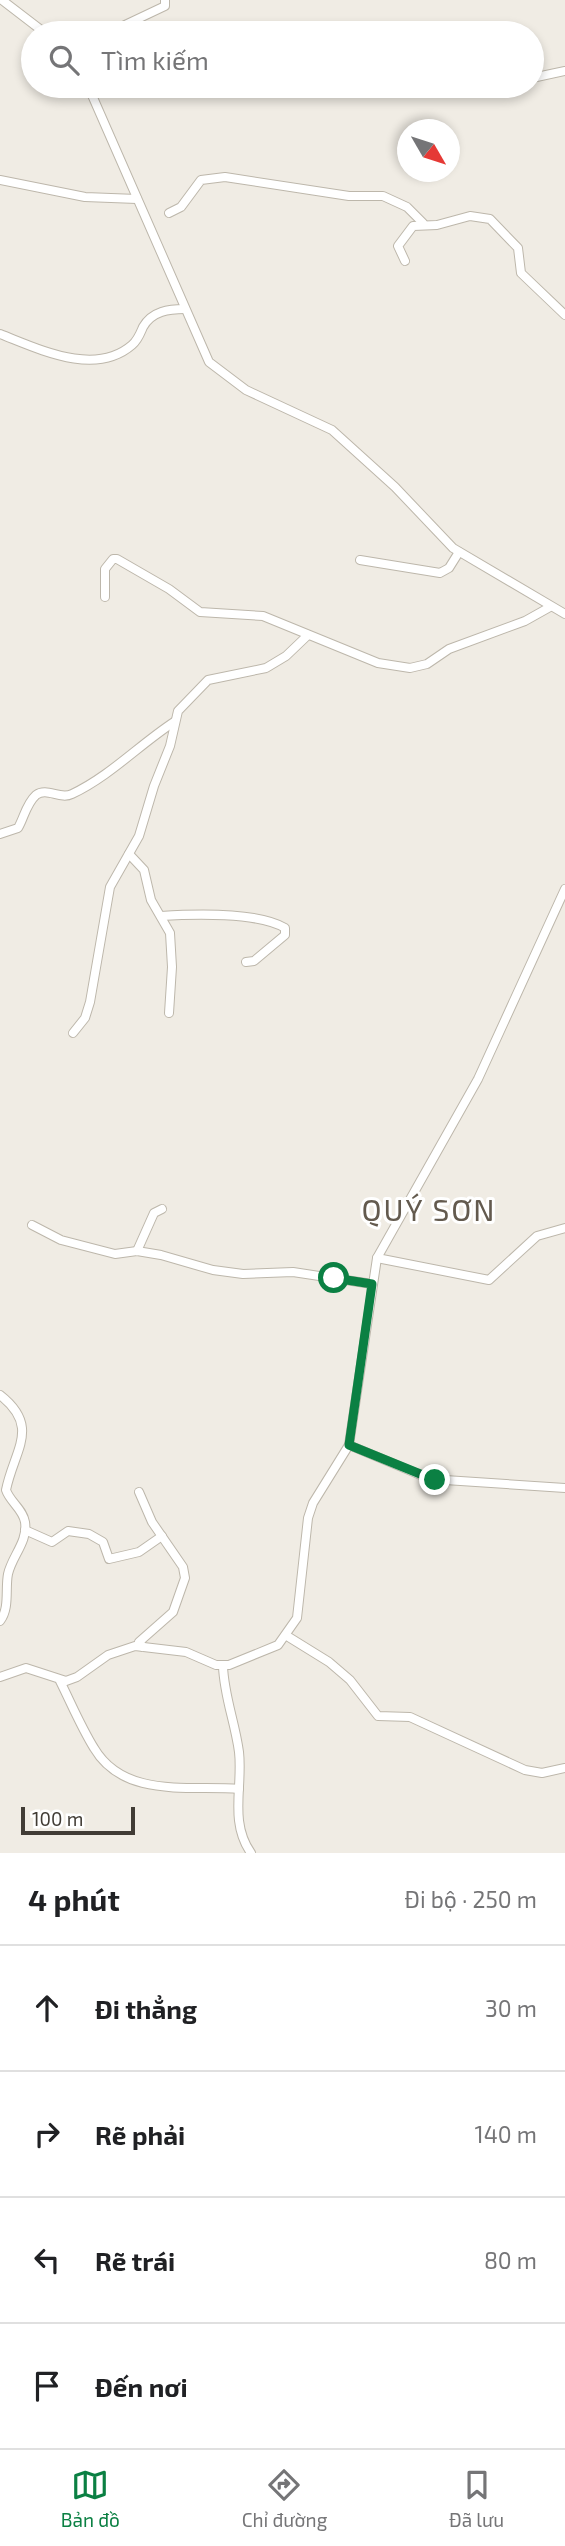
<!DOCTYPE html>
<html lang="vi">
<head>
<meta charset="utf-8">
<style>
	body { margin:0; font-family:"Exo 2",sans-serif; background:#f6f6f6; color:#202124 }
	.compass { position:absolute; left:397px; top:119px; width:63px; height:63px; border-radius:50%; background:#fff; box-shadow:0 4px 10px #0003; rotate:129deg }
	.scale { position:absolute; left:21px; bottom:18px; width:114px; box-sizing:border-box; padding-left:7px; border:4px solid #413c35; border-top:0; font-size:19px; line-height:24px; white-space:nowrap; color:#413c35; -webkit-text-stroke:5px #fff; paint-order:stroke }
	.stop { position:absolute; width:21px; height:21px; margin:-16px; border:5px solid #0b8043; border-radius:50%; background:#fff }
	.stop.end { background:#0b8043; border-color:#fff; box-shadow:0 2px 7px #0008 }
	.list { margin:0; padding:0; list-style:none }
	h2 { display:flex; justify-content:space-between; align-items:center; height:91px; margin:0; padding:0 28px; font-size:30px }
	h2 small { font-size:23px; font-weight:400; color:#757577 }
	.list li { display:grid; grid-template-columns:46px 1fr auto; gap:21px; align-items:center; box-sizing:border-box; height:126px; padding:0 28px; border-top:2px solid #e0e0e0 }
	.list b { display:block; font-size:26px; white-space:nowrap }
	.list em { font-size:23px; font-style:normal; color:#757577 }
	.icon { flex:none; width:38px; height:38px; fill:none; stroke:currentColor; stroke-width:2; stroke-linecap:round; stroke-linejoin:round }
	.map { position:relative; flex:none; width:565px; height:1853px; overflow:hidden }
	.search { position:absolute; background:#fff; box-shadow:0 4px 10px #0003; left:21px; right:21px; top:21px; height:77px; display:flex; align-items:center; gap:18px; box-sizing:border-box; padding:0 24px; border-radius:38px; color:#757577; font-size:26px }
	.sheet { height:595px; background:#fff }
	nav { display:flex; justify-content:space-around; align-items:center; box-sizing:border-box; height:98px; border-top:2px solid #e0e0e0; background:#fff; font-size:19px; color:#757577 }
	nav a { display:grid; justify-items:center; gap:4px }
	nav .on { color:#0b8043 }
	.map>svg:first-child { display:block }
</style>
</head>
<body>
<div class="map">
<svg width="565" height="1853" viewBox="0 0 565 1853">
	<rect width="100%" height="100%" fill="#f0ece4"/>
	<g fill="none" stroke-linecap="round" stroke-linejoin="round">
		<g stroke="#bdb7ab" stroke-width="10">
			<g id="minor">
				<polyline points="2,0 45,33"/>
				<polyline points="108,33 165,6 165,0"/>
				<polyline points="532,78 565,71"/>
				<polyline points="88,86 209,362 246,390 332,430 395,487 453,548 565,614"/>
				<polyline points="0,180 85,197 137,199"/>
				<polyline points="169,213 181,207 201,180 225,177 349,196 383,196 407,207 423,223"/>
				<polyline points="405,261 398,246 413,226 437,225 470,216 490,219 518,248 521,273 565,315"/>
				<path d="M0 334C39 349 95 377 132 345 138 340 140 334 143 327 152 311 169 309 185 309"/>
				<polyline points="360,560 440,573 449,568 459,552"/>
				<polyline points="105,597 105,569 113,559 117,559 169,589 200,612 263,616 378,663 410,668 427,664 449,649 525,621 550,607"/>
				<path d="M0 834 18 828C24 818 26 804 36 795 47 787 60 800 72 794 110 776 139 745 174 722"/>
				<polyline points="129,854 144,870 151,900 170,933 172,967 169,1013"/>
				<path d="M161 916C193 914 258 912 285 928V935L254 961 246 962"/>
				<polyline points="73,1033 85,1018 90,1002 110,887 139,836 154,786 170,746 178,711 208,680 266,668 286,656 308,635"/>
				<polyline points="32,1225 61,1240 115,1254 137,1251 161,1255 213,1270 243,1274 293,1272 372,1284"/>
				<polyline points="137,1251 154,1213 162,1209"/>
				<polyline points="377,1258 489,1280 537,1236 565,1228"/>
				<path d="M0 1395C41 1427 14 1450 6 1490 10 1502 23 1509 25 1522 28 1542 12 1556 8 1574 5 1589 10 1608 0 1621"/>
				<polyline points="349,1445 430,1479 565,1488"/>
				<polyline points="139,1492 152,1522 183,1567 185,1578 173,1612 139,1642 143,1647"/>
				<polyline points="25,1530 52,1542 68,1531 89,1534 103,1542 109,1559 139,1552 162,1536"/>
				<polyline points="287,1636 329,1662 350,1680 378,1716 410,1717 525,1770 542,1773 565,1768"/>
				<path d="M223 1666C224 1696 235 1722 239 1752 243 1786 229 1822 251 1853"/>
				<polyline points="0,1677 26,1668 66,1681 77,1677 108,1655 135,1646 186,1652 216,1665 229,1665 278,1645 297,1618 308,1518 313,1503 349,1445 377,1258 478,1079 565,889"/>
				<path d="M60 1681C71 1703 81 1727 94 1748 124 1799 190 1785 239 1789"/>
			</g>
		</g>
		<use href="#minor" stroke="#fff" stroke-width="8"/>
	</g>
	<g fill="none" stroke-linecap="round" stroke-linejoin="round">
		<polyline stroke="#0b8043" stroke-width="9" points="334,1278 372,1284 349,1445 435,1480"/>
	</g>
	<g text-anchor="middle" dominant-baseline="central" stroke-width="6" stroke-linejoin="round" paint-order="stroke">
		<g font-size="30" letter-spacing="2" fill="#635a4e" stroke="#fff">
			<text x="429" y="1209">QUÝ SƠN</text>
		</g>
	</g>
</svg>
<svg class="compass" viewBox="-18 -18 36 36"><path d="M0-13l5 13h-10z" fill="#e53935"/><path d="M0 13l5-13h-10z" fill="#757577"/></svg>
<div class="scale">100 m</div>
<div class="stop" style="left:334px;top:1278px"></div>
<div class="stop end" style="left:435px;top:1480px"></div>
<div class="search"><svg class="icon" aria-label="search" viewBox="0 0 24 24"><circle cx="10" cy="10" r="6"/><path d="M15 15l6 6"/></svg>Tìm kiếm</div>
</div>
<section class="sheet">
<h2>4 phút<small>Đi bộ · 250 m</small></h2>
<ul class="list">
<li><svg class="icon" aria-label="ahead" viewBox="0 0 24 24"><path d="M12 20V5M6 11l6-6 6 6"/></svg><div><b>Đi thẳng</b></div><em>30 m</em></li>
<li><svg class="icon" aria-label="right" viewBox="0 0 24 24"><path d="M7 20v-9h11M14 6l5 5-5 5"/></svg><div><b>Rẽ phải</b></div><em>140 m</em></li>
<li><svg class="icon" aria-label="left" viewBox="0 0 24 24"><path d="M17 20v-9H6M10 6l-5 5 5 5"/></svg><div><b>Rẽ trái</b></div><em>80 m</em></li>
<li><svg class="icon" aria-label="arrive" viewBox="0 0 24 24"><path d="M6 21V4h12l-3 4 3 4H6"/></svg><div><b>Đến nơi</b></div></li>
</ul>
</section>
<nav>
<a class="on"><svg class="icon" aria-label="map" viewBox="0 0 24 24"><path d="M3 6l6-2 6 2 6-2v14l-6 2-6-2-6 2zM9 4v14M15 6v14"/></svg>Bản đồ</a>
<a><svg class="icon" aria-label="directions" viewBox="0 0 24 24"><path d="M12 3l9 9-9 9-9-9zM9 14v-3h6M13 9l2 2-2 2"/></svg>Chỉ đường</a>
<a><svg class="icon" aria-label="saved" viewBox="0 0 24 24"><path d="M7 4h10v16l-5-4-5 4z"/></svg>Đã lưu</a>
</nav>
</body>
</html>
